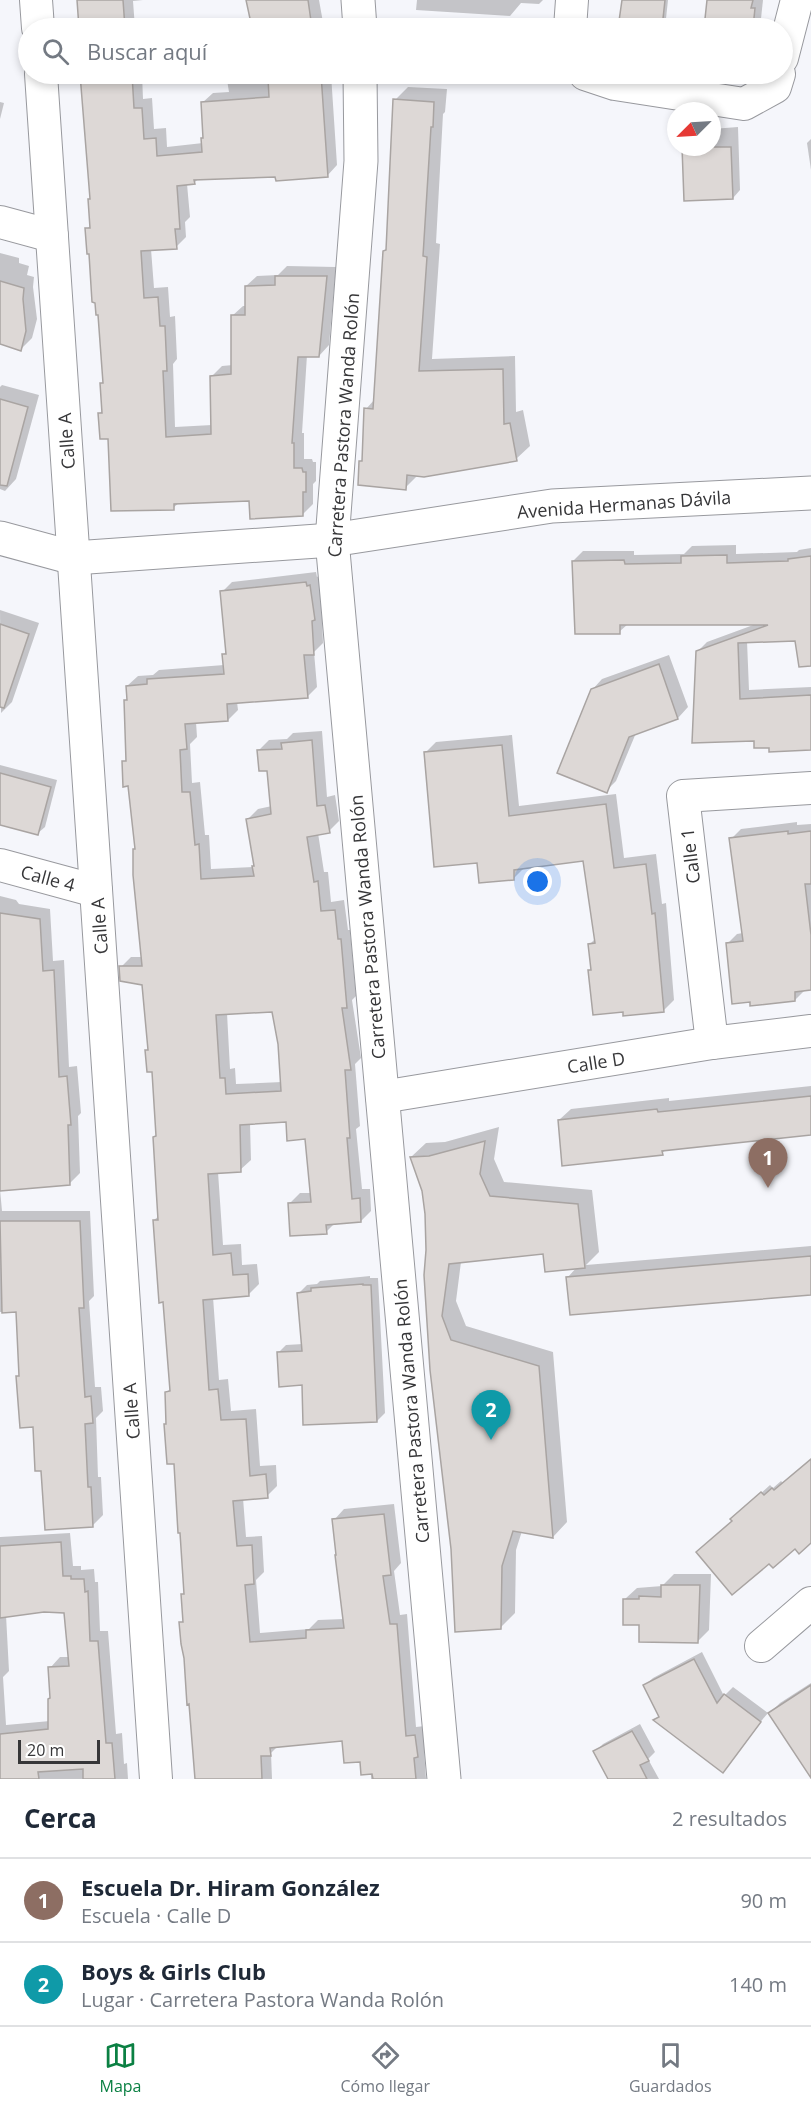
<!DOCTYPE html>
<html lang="es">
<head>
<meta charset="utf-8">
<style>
	body { margin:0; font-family:"Open Sans",sans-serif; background:#f6f6f7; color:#1f2937 }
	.compass { position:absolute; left:667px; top:102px; width:54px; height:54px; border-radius:50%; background:#fff; box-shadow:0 3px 9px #0003; rotate:246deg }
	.scale { position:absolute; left:18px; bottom:15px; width:82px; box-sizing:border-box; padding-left:6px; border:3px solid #363638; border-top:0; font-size:16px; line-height:21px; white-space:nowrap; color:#363638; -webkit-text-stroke:4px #fff; paint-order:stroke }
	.you { position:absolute; left:538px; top:882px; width:21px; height:21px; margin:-15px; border:4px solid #fff; border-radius:50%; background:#1a73e8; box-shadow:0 0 0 9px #1a73e833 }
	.badge { display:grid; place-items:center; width:39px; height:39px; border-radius:50%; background:#0b8043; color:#fff; font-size:20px; font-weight:700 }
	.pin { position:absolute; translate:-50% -50px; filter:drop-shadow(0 2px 3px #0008) }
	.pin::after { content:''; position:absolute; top:32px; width:21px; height:18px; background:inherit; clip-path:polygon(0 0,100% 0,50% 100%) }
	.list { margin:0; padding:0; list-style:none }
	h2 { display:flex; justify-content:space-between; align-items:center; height:78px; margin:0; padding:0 24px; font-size:26px }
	h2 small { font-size:20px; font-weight:400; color:#747a83 }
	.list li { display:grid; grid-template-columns:39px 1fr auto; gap:18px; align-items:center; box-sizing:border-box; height:84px; padding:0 24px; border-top:2px solid #e0e1e3 }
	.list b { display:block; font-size:22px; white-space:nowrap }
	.list p { margin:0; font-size:20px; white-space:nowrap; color:#747a83 }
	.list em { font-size:20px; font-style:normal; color:#747a83 }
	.icon { flex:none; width:33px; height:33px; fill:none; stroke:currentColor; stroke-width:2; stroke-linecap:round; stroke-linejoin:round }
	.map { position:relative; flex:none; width:811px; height:1779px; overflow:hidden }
	.search { position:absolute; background:#fff; box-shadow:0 3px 9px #0003; left:18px; right:18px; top:18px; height:66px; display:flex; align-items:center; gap:15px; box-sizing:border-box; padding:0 21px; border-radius:33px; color:#747a83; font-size:22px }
	.sheet { height:246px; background:#fff }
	nav { display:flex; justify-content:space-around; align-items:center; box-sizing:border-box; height:84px; border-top:2px solid #e0e1e3; background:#fff; font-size:16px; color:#747a83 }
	nav a { display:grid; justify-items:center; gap:3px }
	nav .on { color:#0b8043 }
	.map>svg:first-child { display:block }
</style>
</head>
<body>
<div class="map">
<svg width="811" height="1779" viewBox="0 0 811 1779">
	<rect width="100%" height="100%" fill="#f5f6fb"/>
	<g fill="#0003" fill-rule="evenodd">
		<polygon points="78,0 143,0 133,1 135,28 78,28"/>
		<polygon points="248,0 319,0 324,28 225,28 231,23 252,20"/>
		<polygon points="417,0 543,0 539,4 521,3 510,16 416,10"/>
		<polygon points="623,0 668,0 665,28 606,28 614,18 621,18"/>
		<polygon points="707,0 763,0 760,28 705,28"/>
		<polygon points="81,74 142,74 143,99 152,98 154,129 166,128 167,147 203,143 205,137 202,103 213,93 229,92 226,74 331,74 337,165 327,176 199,178 194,183 187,184 190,217 185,222 186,237 176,247 151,249 154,288 168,287 170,317 175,316 177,359 173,364 175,427 212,425 211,377 222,366 233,365 232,316 243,306 246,306 246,286 257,276 278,275 287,266 336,267 329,345 319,356 307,355 302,433 304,433 304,459 312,459 313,462 316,462 316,481 313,484 313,504 302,515 251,500 180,502 173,508 109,438 100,413 103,410 102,384 104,381 100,314 87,229 92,224 92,198"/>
		<polygon points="702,74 756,74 743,82 702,78"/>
		<polygon points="408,87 447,89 445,112 443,114 436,243 440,244 432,359 515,356 516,412 523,410 530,446 516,459 418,475 405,488 361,461 363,459 366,409 375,399 384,251 388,248 395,100"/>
		<polygon points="0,102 4,103 0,119"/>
		<polygon points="738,127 740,190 733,198 683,147 712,147 712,129"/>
		<polygon points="811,139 811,170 807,143"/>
		<polygon points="0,253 19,258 19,263 29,266 27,275 34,277 33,287 37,319 32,338 21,349 0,343"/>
		<polygon points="2,385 39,395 16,479 5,491 0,489 0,387"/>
		<polygon points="736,545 736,554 797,552 799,550 811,548 811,640 747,641 749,690 811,687 811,748 770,746 697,652 707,642 756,624 628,624 619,632 573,561 583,551 634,551 634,555 684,554 692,546"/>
		<path d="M316 572 317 577 320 575 323 643 314 652 317 687 307 697 237 702 238 710 228 720 196 722 197 737 190 744 192 783 200 782 205 835H209L211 869 253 867 256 864 248 819 258 809 272 806 269 769 258 751 269 740 287 739 293 733 322 731 327 797 335 795 339 821 329 831 318 833 324 872H328L331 902 344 900 348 930H350L356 996 352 1000 361 1058 355 1064 360 1126 356 1129 362 1189H370L371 1211 361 1221 336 1222 326 1232 289 1204 300 1193H312L306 1138 287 1120 250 1123 251 1160 240 1170 218 1172 223 1245 241 1244 242 1265 257 1264 259 1284 248 1295 213 1297 219 1380 228 1379 231 1411 256 1409 260 1466 276 1465 277 1486 267 1496 243 1498 246 1537 262 1536 264 1572 256 1580 260 1633 309 1629 318 1620 344 1619 334 1520 344 1509 394 1504 401 1563 394 1571 400 1615 407 1614 416 1727 425 1726 427 1746 424 1749 426 1779H371V1773L343 1740 279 1745 271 1753 272 1779H198L181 1623 184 1619 183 1595 186 1592 176 1462 168 1422 166 1393 171 1388 164 1301 154 1220 159 1216 154 1137 158 1134 153 1071 147 1050 149 1048 144 984 121 967 131 957H142L134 850 136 848 130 785 124 762 128 758 125 701 128 698 127 686 138 676 153 675 159 670 224 665 223 655 227 651 222 592 232 582ZM273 1010 280 1044 282 1082 236 1084 235 1068 230 1069 227 1013Z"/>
		<polygon points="0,610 39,623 12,702 1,713"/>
		<polygon points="669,655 688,707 678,718 636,733 616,781 606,791 592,690 602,679"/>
		<polygon points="512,735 519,806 616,794 624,858 656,854 662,904 666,903 674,1000 664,1010 624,1010 589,971 593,967 590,944 596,938 584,860 525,867 514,878 478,862 425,753 436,742"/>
		<polygon points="0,765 57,780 45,827 38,833 0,823"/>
		<polygon points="797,822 797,825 811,824 811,989 805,990 795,1000 727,944 737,934 743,933 731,839 741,829"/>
		<polygon points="0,896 16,900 19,904 50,909 53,961 64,960 69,1067 77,1066 81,1113 78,1116 80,1173 70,1183 0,1189 2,1211 90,1211 94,1296 89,1301 95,1387 101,1387 103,1411 96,1418 98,1477 101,1477 103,1515 92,1526 42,1469 34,1426 18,1377 20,1374 17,1311 0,1312"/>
		<polygon points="811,1086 811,1133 667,1149 662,1153 559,1120 571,1109 669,1098 669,1101"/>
		<polygon points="499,1127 494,1159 504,1182 592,1190 599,1252 586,1265 811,1246 811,1293 568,1277 577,1267 544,1253 461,1262 456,1301 466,1326 553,1352 567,1522 553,1537 522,1531 516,1550 515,1613 501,1627 453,1549 423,1190 411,1157 426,1143 445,1142"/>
		<polygon points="370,1276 370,1278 378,1278 385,1413 377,1421 304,1384 278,1353 286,1345 303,1344 299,1293 307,1285 317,1284 320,1281"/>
		<polygon points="811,1460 811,1541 795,1547 734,1520 741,1511 770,1485 773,1488 781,1481 783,1483"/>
		<path d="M70 1533 73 1566H81V1570L94 1569 95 1582H98L100 1631H108L116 1734 122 1733 124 1764 127 1763 128 1779H0V1537ZM44 1611H65L70 1657H60L50 1668 52 1697 50 1721 6 1725 3 1677 9 1671 6 1615Z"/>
		<polygon points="674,1574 711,1574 709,1630 697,1642 641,1624 625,1599 637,1588 662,1586"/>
		<polygon points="702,1652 724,1696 733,1687 768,1713 745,1740 655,1719 660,1715 645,1685 653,1678"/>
		<polygon points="811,1683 811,1775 770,1713 780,1703"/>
		<polygon points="640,1724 655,1752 648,1759 659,1779 609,1779 595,1752 603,1744"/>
	</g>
	<g fill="#ddd8d6" stroke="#a9a4a2" stroke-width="1.5" fill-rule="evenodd">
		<polygon points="77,0 123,0 125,28 79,28"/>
		<polygon points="246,0 308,0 312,28 252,28"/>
		<polygon points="622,0 665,0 662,28 618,28"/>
		<polygon points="707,0 753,0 751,8 755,8 753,28 704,28"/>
		<polygon points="80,74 132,74 134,108 142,108 144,139 156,138 157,156 202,152 201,138 203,138 201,102 269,97 268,78 279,77 279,74 321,74 328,177 276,181 275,177 194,180 195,184 177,186 180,229 175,229 177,249 141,251 144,298 158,297 160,326 165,326 167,371 163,371 166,437 211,434 210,376 231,374 231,315 245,315 245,286 275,285 275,276 327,276 319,357 298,357 292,443 294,443 294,468 302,468 303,472 306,472 306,492 303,492 303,516 250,519 249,501 174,504 174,510 111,511 108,439 100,439 98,413 102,413 100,383 103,383 98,315 96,315 95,303 92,302 89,254 87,254 85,228 90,228 88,199 90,199"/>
		<polygon points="393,99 434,102 433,127 431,127 423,256 427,257 419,371 503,369 504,424 510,423 517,461 424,477 407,475 406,490 358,485 359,461 362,461 364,408 373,409 383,251 386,250"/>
		<polygon points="682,147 731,147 733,199 684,201"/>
		<polygon points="0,281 24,288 23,299 26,331 21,351 0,344"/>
		<polygon points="0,399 28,407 7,486 0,485"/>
		<polygon points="727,555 727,563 788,561 788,559 811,556 811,666 799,667 795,641 738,643 740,699 811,695 811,750 769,752 769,748 754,748 754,741 692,743 696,651 768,625 620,625 620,634 575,634 572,561 624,560 625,564 681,563 681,556"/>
		<path d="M306 582 307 586 310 585 315 620 312 621 314 655H304L308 698 227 704 228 721 185 724 187 749 180 750 182 792H190L195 845 199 844 201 879 254 876 252 866H254L246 819 271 814 267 771H259L257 750 282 749 281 743 312 740 317 806 325 805 330 833 307 837 314 882 318 881 321 911 335 910 338 939H341L347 1008H342L351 1070H345L350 1138H347L352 1199 360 1198 361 1222 326 1225 327 1234 290 1236 288 1203 311 1202 305 1139 287 1141 286 1122 240 1125 241 1172 208 1174 213 1255 231 1253 233 1275 248 1274 249 1296 203 1300 209 1390 218 1389 221 1420 246 1419 250 1476 266 1474 268 1498 233 1501 237 1546 252 1545 254 1584 245 1585 250 1642 306 1638V1630L344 1628 335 1555H336L332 1519 384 1514 391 1575 383 1576 390 1624H397L406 1736 415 1735 418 1757 414 1758 416 1779H373L372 1774 361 1775 360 1762 344 1763 342 1741 270 1748 271 1756H261L262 1779H195L189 1704 187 1705 184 1658 181 1644 179 1622H183L181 1594H184L180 1533H178L174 1464H167L164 1424H166L165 1392 170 1391 163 1302 159 1303 153 1220H158L153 1137 156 1136 152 1072H147L145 1050H148L142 985 120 981 119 966H142L133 875V849H135L128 786 123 787 122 761H126L124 700H127L126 686 147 684V679L224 674 222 654H226L220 591ZM272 1012 278 1044 281 1091 226 1094 225 1078H220L216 1015Z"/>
		<polygon points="0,624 29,634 4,708 0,707"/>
		<polygon points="659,664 678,719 629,737 607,793 557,773 591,689"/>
		<polygon points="502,745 509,816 606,804 614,868 646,864 652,914 655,913 664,1012 623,1016 623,1012 593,1015 588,970 591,970 588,944 595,943 583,861 514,870 514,880 479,883 477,863 434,867 424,752"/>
		<polygon points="0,773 51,787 38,835 0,825"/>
		<polygon points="788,831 788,834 811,831 811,884 805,884 811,935 811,990 795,992 795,1001 750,1006 750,1002 732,1004 726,943 743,941 729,838"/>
		<polygon points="0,913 40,919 43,971 54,970 59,1077 67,1076 71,1125 68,1125 70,1185 0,1191"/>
		<polygon points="811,1096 811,1135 662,1151 663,1155 562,1166 558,1120 657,1109 658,1112"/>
		<polygon points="485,1141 480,1174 490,1196 578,1204 585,1268 545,1272 543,1254 449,1264 442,1316 451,1340 539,1366 553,1538 513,1531 502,1566 501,1629 455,1632 451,1549 430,1370 424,1275 426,1250 425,1214 422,1191 410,1157 429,1156"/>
		<polygon points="0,1221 80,1221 84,1308 79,1308 85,1397 91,1396 93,1423 85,1424 88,1487 91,1487 93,1527 45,1530 41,1471 35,1471 33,1427 20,1428 16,1376 19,1376 16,1312 2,1313"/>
		<polygon points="811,1256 811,1295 570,1315 566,1277"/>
		<polygon points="363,1284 363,1285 371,1285 377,1422 303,1425 302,1385 279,1387 277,1352 302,1351 297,1293 311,1291 311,1288"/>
		<polygon points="811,1459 811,1543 799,1554 795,1549 773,1568 769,1564 732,1595 696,1552 732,1521 730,1519 761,1492 764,1495 772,1488 774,1490"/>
		<polygon points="61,1542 63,1576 71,1576 71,1579 84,1579 85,1592 88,1591 90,1641 98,1641 106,1743 112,1743 115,1779 83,1779 83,1769 38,1772 39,1779 0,1779 0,1734 48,1729 48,1699 50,1698 48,1667 69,1666 64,1613 44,1612 0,1618 0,1546"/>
		<polygon points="661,1585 700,1585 698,1643 639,1642 639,1625 623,1625 623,1599 639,1599 639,1596 661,1597"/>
		<polygon points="694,1659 717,1703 724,1694 761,1722 723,1773 653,1720 659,1717 643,1685"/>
		<polygon points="811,1685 811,1778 768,1713"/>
		<polygon points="632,1731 649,1761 640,1765 647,1779 608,1779 593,1751"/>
	</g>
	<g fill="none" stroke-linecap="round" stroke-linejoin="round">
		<g stroke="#98999e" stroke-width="34">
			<g id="minor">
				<polyline points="36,0 38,28"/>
				<polyline points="570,28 572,0"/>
				<polyline points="782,58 797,0"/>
				<polyline points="41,74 156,1779"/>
				<polyline points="585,74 615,84 744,104 775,87 779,74"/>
				<polyline points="0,222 52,236"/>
				<polyline points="0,865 96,891"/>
				<polyline points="712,1043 683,796 811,788"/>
				<polyline points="382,1097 712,1043 811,1031"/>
				<polyline points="761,1646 811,1603"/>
			</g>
		</g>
		<g stroke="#98999e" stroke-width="35">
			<g id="tertiary">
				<polyline points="358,0 360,28"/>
				<polyline points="360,74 361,161 332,540 444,1779"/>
				<polyline points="0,538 74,558 332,540 552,506 811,493"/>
			</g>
		</g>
		<use href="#minor" stroke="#fff" stroke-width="32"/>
		<use href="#tertiary" stroke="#fff" stroke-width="33"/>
	</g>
	<g text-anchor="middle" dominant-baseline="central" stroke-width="4.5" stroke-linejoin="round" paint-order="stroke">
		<g font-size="18" fill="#363638" stroke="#fff">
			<text transform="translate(343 425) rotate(-86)">Carretera Pastora Wanda Rolón</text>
			<text transform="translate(66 441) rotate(-94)">Calle A</text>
			<text transform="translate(624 504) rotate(-4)">Avenida Hermanas Dávila</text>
			<text transform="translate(690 856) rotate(-97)">Calle 1</text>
			<text transform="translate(48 878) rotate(15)">Calle 4</text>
			<text transform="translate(99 926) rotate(-94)">Calle A</text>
			<text transform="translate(367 927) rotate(-95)">Carretera Pastora Wanda Rolón</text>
			<text transform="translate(596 1062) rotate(-9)">Calle D</text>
			<text transform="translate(131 1411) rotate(-94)">Calle A</text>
			<text transform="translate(411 1411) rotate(-95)">Carretera Pastora Wanda Rolón</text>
		</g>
	</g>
</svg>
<svg class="compass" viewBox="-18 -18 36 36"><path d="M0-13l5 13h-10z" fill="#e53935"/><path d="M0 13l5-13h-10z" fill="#747a83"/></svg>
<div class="scale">20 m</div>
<div class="you"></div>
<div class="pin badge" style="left:768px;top:1188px;background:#8d6e63">1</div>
<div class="pin badge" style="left:491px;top:1440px;background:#0f9aa8">2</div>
<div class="search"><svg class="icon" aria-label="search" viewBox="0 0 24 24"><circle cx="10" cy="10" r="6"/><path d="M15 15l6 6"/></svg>Buscar aquí</div>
</div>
<section class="sheet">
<h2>Cerca<small>2 resultados</small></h2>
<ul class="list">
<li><span class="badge" style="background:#8d6e63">1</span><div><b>Escuela Dr. Hiram González</b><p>Escuela · Calle D</p></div><em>90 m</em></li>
<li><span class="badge" style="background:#0f9aa8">2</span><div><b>Boys &amp; Girls Club</b><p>Lugar · Carretera Pastora Wanda Rolón</p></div><em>140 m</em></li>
</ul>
</section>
<nav>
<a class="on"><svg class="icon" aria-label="map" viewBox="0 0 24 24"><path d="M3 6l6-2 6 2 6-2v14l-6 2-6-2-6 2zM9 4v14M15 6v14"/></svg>Mapa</a>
<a><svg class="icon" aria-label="directions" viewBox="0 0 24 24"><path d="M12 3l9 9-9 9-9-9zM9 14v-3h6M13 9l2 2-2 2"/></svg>Cómo llegar</a>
<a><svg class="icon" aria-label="saved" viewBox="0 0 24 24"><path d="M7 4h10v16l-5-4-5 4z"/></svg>Guardados</a>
</nav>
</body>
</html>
